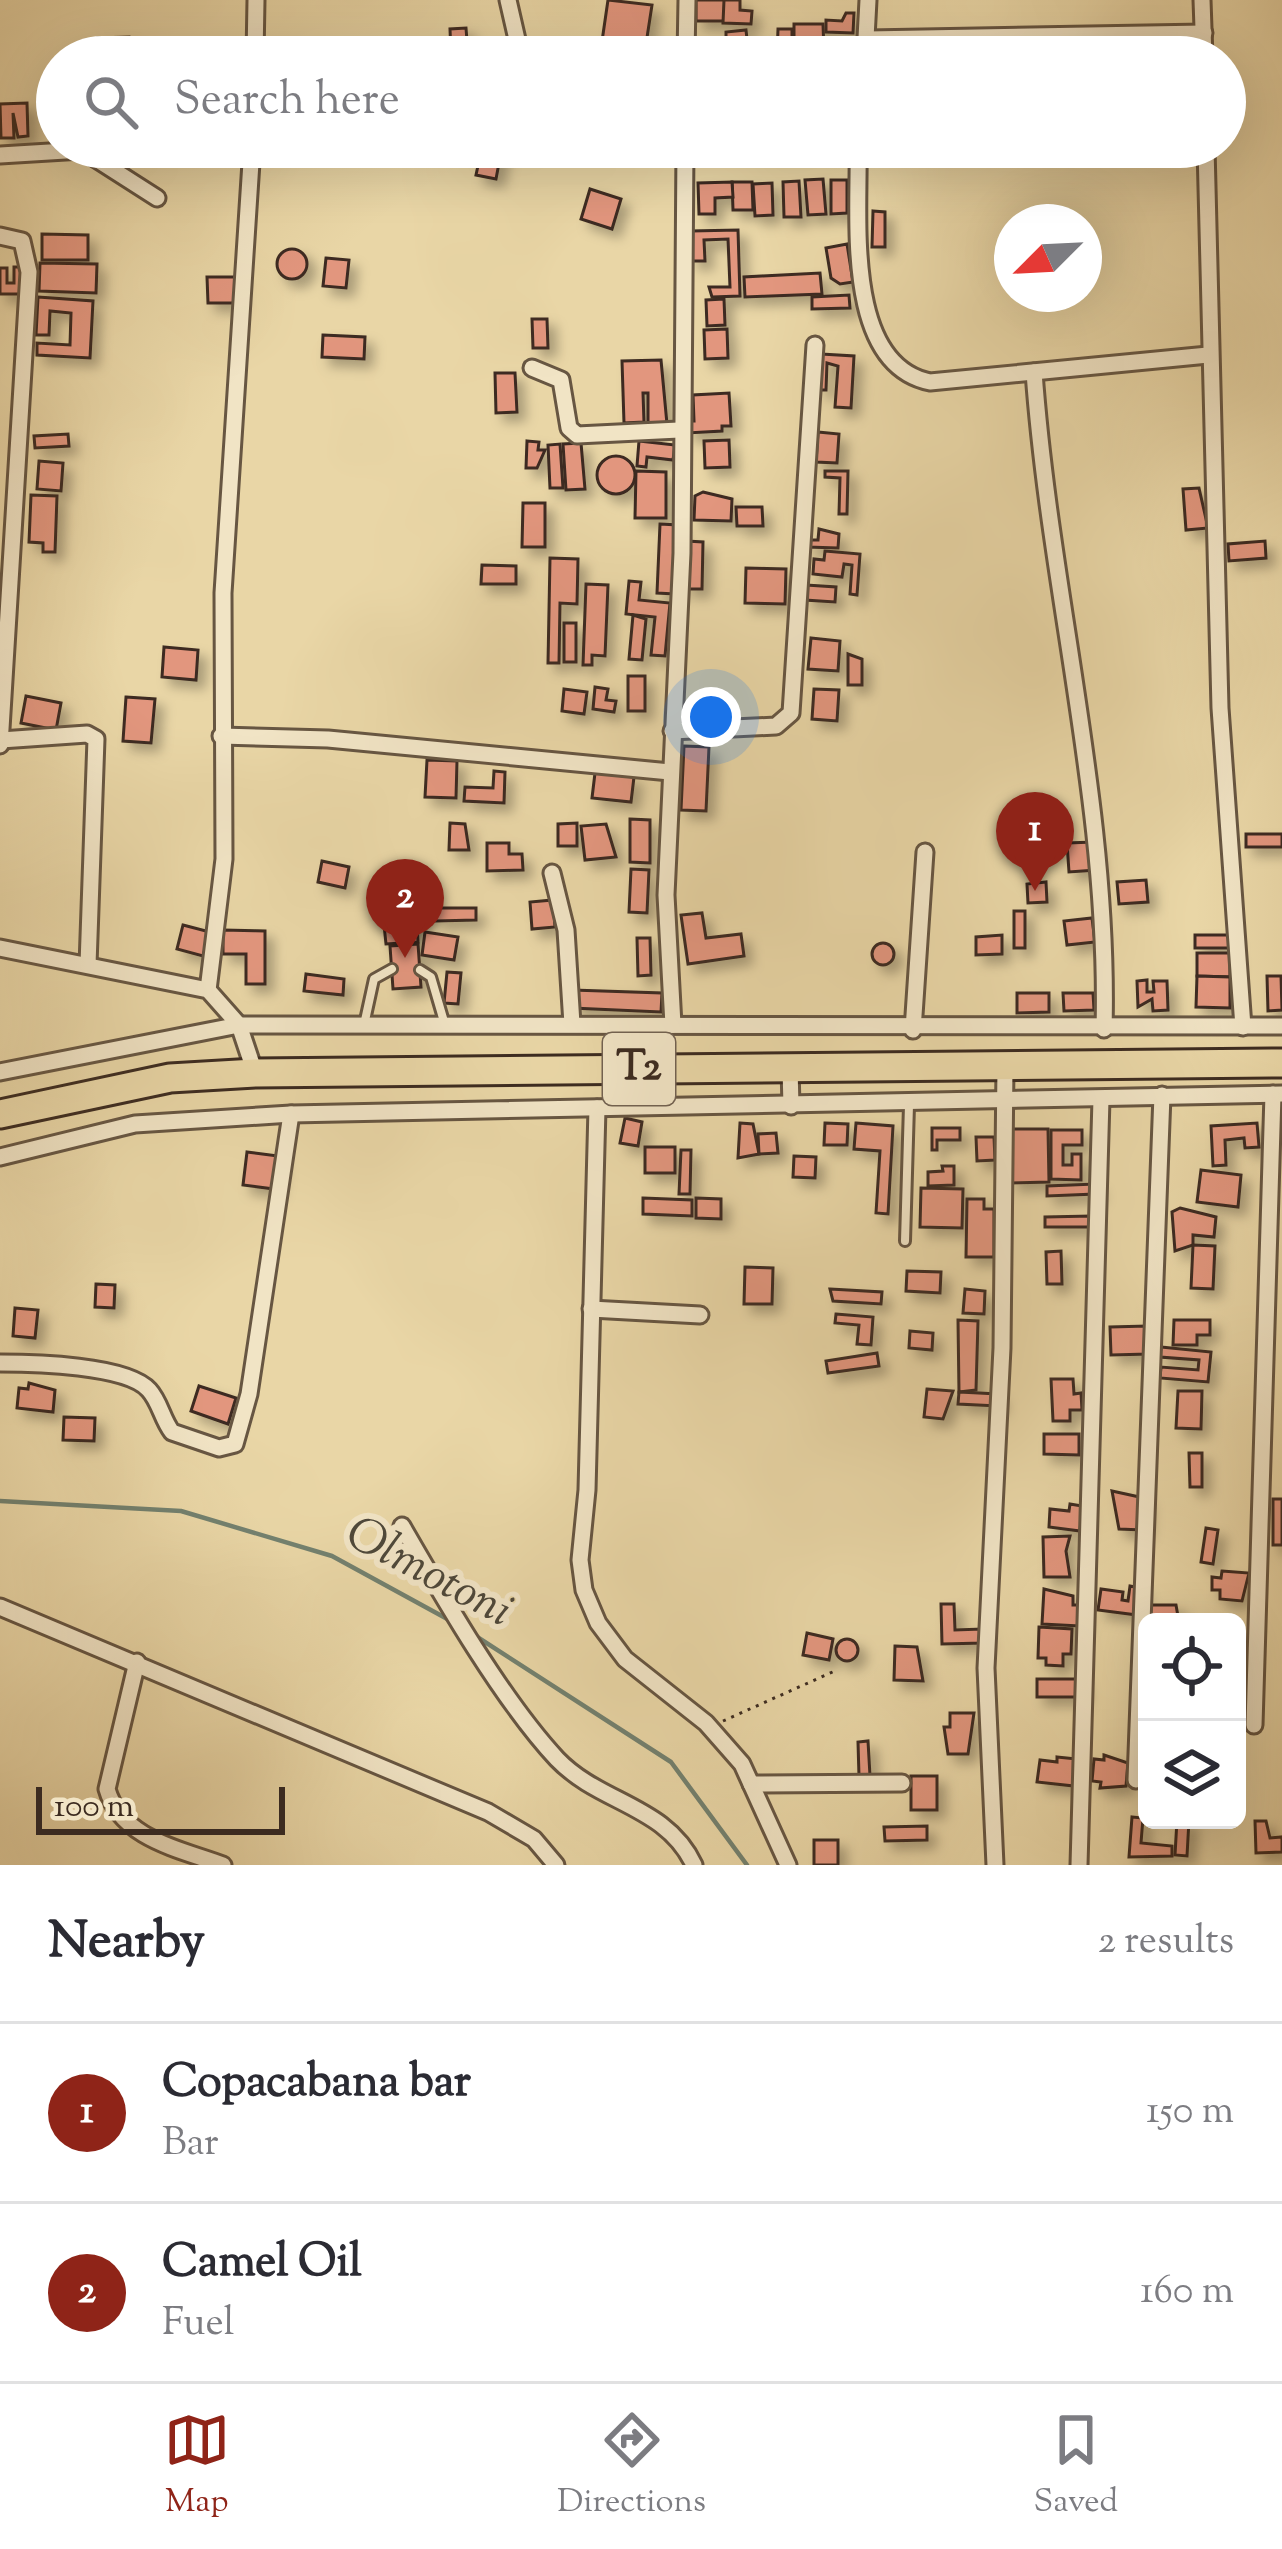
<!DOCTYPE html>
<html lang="en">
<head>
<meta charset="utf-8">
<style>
	body { margin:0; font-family:"Sorts Mill Goudy",serif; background:#f2f2f3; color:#2b2b33 }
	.controls { position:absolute; right:36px; bottom:36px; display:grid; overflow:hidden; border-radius:18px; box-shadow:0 12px 48px #0002 }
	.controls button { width:108px; height:108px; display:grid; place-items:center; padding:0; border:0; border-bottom:3px solid #e1e1e2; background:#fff; color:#2b2b33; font:60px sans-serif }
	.compass { position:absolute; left:994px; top:204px; width:108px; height:108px; border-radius:50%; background:#fff; box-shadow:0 12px 48px #0002; rotate:246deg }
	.scale { position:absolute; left:36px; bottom:30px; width:249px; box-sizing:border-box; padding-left:12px; border:6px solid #3c2b20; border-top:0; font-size:33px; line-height:42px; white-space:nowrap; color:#3c2b20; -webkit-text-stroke:9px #f1e4c5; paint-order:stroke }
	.you { position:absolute; left:711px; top:717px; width:42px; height:42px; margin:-30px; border:9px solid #fff; border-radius:50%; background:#1a73e8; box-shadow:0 0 0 18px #1a73e833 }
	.badge { display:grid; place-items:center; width:78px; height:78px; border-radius:50%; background:#8f2418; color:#fff; font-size:39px; font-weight:700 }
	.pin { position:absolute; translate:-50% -99px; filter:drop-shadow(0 3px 6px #0008) }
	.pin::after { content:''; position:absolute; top:63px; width:42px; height:36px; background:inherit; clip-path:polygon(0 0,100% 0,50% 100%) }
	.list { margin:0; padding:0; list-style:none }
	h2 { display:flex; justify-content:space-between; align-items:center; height:156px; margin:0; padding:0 48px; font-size:51px }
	h2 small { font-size:39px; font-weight:400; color:#7c7c81 }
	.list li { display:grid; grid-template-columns:78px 1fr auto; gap:36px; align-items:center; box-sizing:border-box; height:180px; padding:0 48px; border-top:3px solid #e1e1e2 }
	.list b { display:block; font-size:45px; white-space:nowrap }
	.list p { margin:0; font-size:39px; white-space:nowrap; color:#7c7c81 }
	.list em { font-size:39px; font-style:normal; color:#7c7c81 }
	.icon { flex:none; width:66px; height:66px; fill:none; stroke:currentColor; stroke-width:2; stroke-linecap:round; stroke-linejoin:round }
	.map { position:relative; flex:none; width:1282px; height:1865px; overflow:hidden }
	.search { position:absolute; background:#fff; box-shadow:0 12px 48px #0002; left:36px; right:36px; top:36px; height:132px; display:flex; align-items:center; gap:30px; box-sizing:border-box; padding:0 42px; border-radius:66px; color:#7c7c81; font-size:45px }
	.sheet { height:516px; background:#fff }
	nav { display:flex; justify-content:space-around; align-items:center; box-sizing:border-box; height:168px; border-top:3px solid #e1e1e2; background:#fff; font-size:33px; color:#7c7c81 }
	nav a { display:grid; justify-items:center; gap:6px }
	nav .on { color:#8f2418 }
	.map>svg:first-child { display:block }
</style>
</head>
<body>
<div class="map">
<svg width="1282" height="1865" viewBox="0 0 1282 1865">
	<defs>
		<filter id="shadow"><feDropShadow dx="8" dy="8" stdDeviation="6" flood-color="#0004"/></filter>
	</defs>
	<rect width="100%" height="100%" fill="#e9d6a6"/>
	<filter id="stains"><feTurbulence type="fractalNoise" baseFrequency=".00167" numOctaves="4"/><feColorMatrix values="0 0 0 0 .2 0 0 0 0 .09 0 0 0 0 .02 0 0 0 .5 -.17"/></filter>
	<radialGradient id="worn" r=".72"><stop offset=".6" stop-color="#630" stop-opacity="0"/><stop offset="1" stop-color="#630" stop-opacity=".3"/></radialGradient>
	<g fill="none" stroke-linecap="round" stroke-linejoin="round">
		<g stroke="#73816f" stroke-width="4.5">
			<polyline points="0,1501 181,1511 332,1556 451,1621"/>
			<polyline points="471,1633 671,1762 747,1865"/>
		</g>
	</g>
	<g fill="#e2967e" stroke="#3c2b20" stroke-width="3" filter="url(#shadow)">
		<polygon points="608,0 652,5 644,57 600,55"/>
		<rect x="696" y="0" width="32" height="21"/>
		<polygon points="724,0 740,0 740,10 752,11 751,24 723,23"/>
		<polygon points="846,13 854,13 853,33 826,32 826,20 842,21"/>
		<polygon points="794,24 823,24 824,52 794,57"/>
		<polygon points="466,28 468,54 451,55 450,29"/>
		<polygon points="778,29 792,29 792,57 777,57"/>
		<polygon points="746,30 747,39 738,41 738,57 726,57 726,32"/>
		<polygon points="129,37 130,57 99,52 98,38"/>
		<polygon points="27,103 28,136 18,137 13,113 14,138 1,138 0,104"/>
		<polygon points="482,147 502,147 496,179 476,175"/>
		<polygon points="823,179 826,214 808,215 805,180"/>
		<polygon points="831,180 847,180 847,213 831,214"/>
		<polygon points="799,181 801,217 784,217 783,182"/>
		<polygon points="732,182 752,182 753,210 733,210"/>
		<polygon points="732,182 733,197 715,198 715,214 699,214 698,183"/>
		<polygon points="772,183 773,215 755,216 753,184"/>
		<polygon points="590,189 621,199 612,229 581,219"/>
		<polygon points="873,211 885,212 885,247 872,247"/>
		<polygon points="738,230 740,296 712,297 709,287 730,287 728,239 704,240 705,261 691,261 691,231"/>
		<polygon points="42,234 88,235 88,260 42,260"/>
		<polygon points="847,244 853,282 840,284 831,278 826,248"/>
		<circle cx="292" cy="264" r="15"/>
		<polygon points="326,258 349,260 346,288 323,286"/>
		<polygon points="40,263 97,264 96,293 39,291"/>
		<polygon points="14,267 26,267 26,294 0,294 0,268 7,268 7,283 14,283"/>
		<polygon points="820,273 822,294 745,297 744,277"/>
		<polygon points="207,277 235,277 235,303 208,303"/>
		<polygon points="849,295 850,308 812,309 812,297"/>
		<polygon points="38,297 93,301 90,358 37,355 37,343 70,345 71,313 50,311 49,335 36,335"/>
		<polygon points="724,299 725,325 707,326 706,300"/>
		<polygon points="532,319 547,319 548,348 533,348"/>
		<polygon points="727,329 728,358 705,359 704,330"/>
		<polygon points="323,335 365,337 364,359 322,357"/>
		<polygon points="821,354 854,356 851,408 835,407 838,366 827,363 826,390 819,390"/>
		<polygon points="661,360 667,424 648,424 648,393 643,393 644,422 624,423 622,361"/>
		<polygon points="495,373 515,373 517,412 496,413"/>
		<polygon points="729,393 731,426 722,426 722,431 687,433 687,421 694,421 693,395"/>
		<polygon points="818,432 839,434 837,463 816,462"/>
		<polygon points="68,434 69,446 35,448 34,436"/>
		<polygon points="729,440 730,467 705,468 704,441"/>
		<polygon points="527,441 539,442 538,450 545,450 537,468 526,468"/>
		<polygon points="639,441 675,445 673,460 647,457 646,467 637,466"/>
		<polygon points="581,443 585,489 566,490 563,444"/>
		<polygon points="560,444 563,488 550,488 548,445"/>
		<circle cx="616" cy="475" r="19"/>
		<polygon points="39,461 63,463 61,491 37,489"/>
		<polygon points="636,471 666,472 666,518 635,518"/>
		<polygon points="825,471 848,471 847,514 839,514 840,478 825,477"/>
		<polygon points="1199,488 1208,528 1186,530 1183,489"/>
		<polygon points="703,492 732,499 731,521 694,520 695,496"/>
		<polygon points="31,495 57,496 55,552 43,552 43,543 29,542"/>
		<polygon points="523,503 545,503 545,547 522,547"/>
		<polygon points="736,507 762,507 763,526 737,526"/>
		<polygon points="660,524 678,525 675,594 657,593"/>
		<polygon points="819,529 839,534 838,548 807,547 807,540 818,540"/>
		<polygon points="686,541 703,542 702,589 685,589"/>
		<polygon points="1265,541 1266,558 1229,561 1228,544"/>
		<polygon points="825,551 860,554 857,595 850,594 852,565 844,564 842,577 813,574 814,559 824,560"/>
		<polygon points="550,558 578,559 577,604 560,603 559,663 548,663"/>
		<polygon points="482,565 516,566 516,584 481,584"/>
		<polygon points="746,568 786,569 785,604 745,603"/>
		<polygon points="629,581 641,582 639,600 670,603 665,656 651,655 655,617 626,614"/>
		<polygon points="586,584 608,585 605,656 592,655 592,665 583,665"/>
		<polygon points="806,585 836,587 835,602 805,600"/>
		<polygon points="633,615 646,619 642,660 629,659"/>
		<rect x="564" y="623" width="12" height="39"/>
		<polygon points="811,638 840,641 838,671 808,669"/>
		<polygon points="164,647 198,650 196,680 162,677"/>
		<polygon points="848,654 862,659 862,685 848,685"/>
		<rect x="628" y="676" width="17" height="35"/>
		<polygon points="595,687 608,689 606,700 616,701 614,712 593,709"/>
		<polygon points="564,689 587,692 584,714 562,711"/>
		<polygon points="814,689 839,690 837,721 812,719"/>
		<polygon points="26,696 61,703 56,730 21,723"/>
		<polygon points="126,697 155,699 151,743 123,741"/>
		<polygon points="684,746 709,747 706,811 681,810"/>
		<polygon points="427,760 457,761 456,798 425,797"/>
		<polygon points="494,771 505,772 504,803 464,801 465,787 493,788"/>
		<polygon points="595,773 634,777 631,802 592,798"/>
		<polygon points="630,819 650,820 650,863 630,862"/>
		<polygon points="450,823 465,824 469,850 449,850"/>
		<polygon points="577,823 577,846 558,846 558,824"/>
		<polygon points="606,824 616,857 585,860 581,826"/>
		<rect x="1246" y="834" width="36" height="13"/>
		<polygon points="1094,842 1096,870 1069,872 1067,843"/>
		<polygon points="487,843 509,843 509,854 522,854 523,870 487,871"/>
		<polygon points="322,861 349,867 345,888 318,882"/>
		<polygon points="631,869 649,870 647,913 629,912"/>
		<polygon points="1146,880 1148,902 1119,904 1117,882"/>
		<polygon points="1046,882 1047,902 1028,903 1027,884"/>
		<polygon points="375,888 407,890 406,916 374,914"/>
		<polygon points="553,900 555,927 532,929 530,902"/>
		<polygon points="434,908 476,908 476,920 435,921"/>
		<rect x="1014" y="911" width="11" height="37"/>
		<polygon points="702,913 706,938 741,934 744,956 688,964 681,915"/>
		<polygon points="1092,918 1095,942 1067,945 1064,921"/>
		<polygon points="417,923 418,942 386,944 384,925"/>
		<polygon points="183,925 210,932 203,956 177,949"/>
		<polygon points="223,930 265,931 265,984 246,984 246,954 223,954"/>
		<polygon points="425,932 458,937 454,960 422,955"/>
		<polygon points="1002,935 1002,954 976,955 976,937"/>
		<rect x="1195" y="935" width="34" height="13"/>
		<polygon points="637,938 650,938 651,975 638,976"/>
		<circle cx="883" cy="954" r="11"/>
		<polygon points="418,944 421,987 393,989 390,946"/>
		<polygon points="1197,953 1230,953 1230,977 1197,976"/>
		<polygon points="447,972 461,973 458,1004 444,1003"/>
		<polygon points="306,974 344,979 343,995 304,991"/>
		<polygon points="1197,976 1230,977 1230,1008 1196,1007"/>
		<polygon points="1267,976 1281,976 1282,1010 1268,1011"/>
		<polygon points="1147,980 1147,992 1154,992 1153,981 1167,981 1168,1010 1153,1011 1152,999 1138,1007 1137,981"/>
		<polygon points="572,990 662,993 661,1012 572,1008"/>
		<polygon points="1017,993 1049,993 1049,1012 1017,1013"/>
		<polygon points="1063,993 1093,993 1094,1010 1064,1011"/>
		<polygon points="625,1118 642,1122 638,1146 620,1143"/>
		<polygon points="740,1123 753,1124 759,1154 738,1158"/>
		<polygon points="825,1123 848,1124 847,1145 824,1145"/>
		<polygon points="856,1123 893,1126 888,1214 876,1213 880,1151 854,1149"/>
		<polygon points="1257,1123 1259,1147 1245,1148 1244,1138 1225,1140 1226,1165 1213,1166 1211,1126"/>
		<polygon points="932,1128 960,1128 960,1140 937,1140 937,1150 932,1150"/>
		<polygon points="1010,1129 1048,1129 1049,1182 1011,1183"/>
		<polygon points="1051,1130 1082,1130 1082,1145 1063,1145 1063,1165 1072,1165 1072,1154 1081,1154 1081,1180 1051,1179"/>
		<polygon points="776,1133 778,1153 759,1154 758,1134"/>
		<polygon points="976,1137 994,1137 995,1160 977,1161"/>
		<rect x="645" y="1147" width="30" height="26"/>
		<polygon points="681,1150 691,1150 690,1194 679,1194"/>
		<polygon points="247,1152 278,1156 274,1189 243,1185"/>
		<polygon points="794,1156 816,1157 815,1178 793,1177"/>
		<polygon points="942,1166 954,1166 954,1185 928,1186 928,1172 943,1171"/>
		<polygon points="1201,1170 1241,1175 1238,1207 1197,1202"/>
		<polygon points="1095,1184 1095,1194 1047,1196 1047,1186"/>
		<polygon points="921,1188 963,1189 962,1228 920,1227"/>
		<polygon points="643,1198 692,1200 692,1216 643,1214"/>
		<polygon points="696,1198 721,1199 721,1219 696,1218"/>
		<polygon points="967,1199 984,1199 984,1209 994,1209 994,1257 966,1257"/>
		<polygon points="1180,1208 1216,1217 1214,1237 1193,1235 1193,1245 1175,1251 1172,1212"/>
		<polygon points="1091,1216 1091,1227 1045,1227 1045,1217"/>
		<polygon points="1193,1245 1215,1246 1213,1289 1191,1288"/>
		<polygon points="1061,1251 1062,1284 1047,1284 1046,1252"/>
		<polygon points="745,1267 773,1268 772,1304 744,1304"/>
		<polygon points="907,1271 941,1272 940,1293 906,1291"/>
		<polygon points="96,1284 115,1285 114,1308 95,1307"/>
		<polygon points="830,1289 882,1292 881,1304 833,1301"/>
		<polygon points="965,1289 985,1291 984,1314 963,1313"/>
		<polygon points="15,1308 38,1310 35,1338 13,1336"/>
		<polygon points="836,1314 873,1317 871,1345 857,1344 859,1325 835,1323"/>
		<polygon points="958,1320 978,1321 976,1390 959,1392"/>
		<polygon points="1174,1320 1210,1320 1210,1335 1197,1335 1197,1345 1173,1345"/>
		<polygon points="1147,1326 1148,1354 1111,1355 1110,1327"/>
		<polygon points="910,1331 933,1333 932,1350 909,1348"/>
		<polygon points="1161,1347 1211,1352 1208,1382 1160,1378 1161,1367 1198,1370 1199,1360 1160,1357"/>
		<polygon points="877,1353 879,1366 828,1373 826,1361"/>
		<polygon points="1051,1379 1073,1379 1074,1394 1081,1393 1082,1410 1070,1410 1070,1421 1053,1421"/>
		<polygon points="29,1383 55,1390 53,1412 17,1408 19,1388 28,1389"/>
		<polygon points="199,1386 236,1398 228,1424 191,1411"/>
		<polygon points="927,1389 953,1391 943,1419 924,1417"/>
		<polygon points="1178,1391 1202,1391 1201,1429 1176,1428"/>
		<polygon points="959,1392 998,1394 998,1406 958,1404"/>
		<polygon points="64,1417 95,1418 94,1441 63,1440"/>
		<polygon points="1044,1434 1079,1434 1079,1455 1044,1454"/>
		<polygon points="1189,1453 1202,1453 1202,1487 1190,1487"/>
		<polygon points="1112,1491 1144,1498 1143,1530 1119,1529"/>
		<rect x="1273" y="1499" width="9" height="46"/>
		<polygon points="1070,1504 1082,1506 1080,1531 1049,1527 1050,1509 1069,1511"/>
		<polygon points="1206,1528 1218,1530 1213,1564 1201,1562"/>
		<polygon points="1070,1536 1066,1551 1070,1577 1044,1577 1043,1537"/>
		<polygon points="1222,1571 1249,1573 1242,1601 1220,1599 1220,1590 1212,1590 1212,1577 1221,1578"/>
		<polygon points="1130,1586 1140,1588 1137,1615 1098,1610 1101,1589 1123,1592 1122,1600 1128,1601"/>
		<polygon points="1044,1589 1073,1596 1073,1605 1081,1605 1080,1626 1042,1624"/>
		<polygon points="941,1604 954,1604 955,1630 982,1629 983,1643 942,1644"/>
		<polygon points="1146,1605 1176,1605 1179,1622 1147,1622"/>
		<polygon points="1039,1627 1072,1629 1071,1654 1063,1654 1063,1666 1046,1665 1046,1658 1038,1658"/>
		<polygon points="807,1633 833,1639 829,1660 803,1655"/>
		<circle cx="847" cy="1650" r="11"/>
		<polygon points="895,1646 917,1647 923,1681 894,1680"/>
		<rect x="1037" y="1679" width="43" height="18"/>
		<polygon points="950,1713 974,1713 968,1754 948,1754 944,1727 950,1727"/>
		<polygon points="868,1741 870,1776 859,1776 858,1742"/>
		<polygon points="1104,1755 1128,1763 1126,1786 1100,1788 1101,1782 1092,1781 1094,1759 1104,1760"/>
		<polygon points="1057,1757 1077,1759 1074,1786 1037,1782 1040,1760 1057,1762"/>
		<rect x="911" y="1776" width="26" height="34"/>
		<polygon points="1132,1817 1143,1818 1141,1843 1172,1846 1172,1856 1129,1857"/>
		<polygon points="1177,1820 1189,1820 1187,1856 1175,1855"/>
		<polygon points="1255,1821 1266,1821 1270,1838 1282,1837 1282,1852 1256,1853"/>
		<polygon points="927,1826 927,1840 885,1841 884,1827"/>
		<rect x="814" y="1840" width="24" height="25"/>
	</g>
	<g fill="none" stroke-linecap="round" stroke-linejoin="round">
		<g stroke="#675642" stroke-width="14">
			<g id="lane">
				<polyline points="420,970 431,977 445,1025"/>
				<polyline points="364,1025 374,979 392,969"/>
				<polyline points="905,1241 909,1105"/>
			</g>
		</g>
		<g stroke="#675642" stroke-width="21">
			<g id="street">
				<polyline points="508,0 521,57"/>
				<polyline points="1202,0 1204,57"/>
				<polyline points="868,39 1204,33"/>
				<polyline points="255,57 256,0"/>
				<polyline points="686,57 687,0"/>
				<polyline points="865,57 868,0"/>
				<path d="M858 147C860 213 842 364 930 382L1208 355"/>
				<polyline points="1206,147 1220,708 1243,1027"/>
				<polyline points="0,155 82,150 157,198"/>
				<polyline points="0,236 22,241 29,272 0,745"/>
				<polyline points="532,368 561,380 569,428 577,435 679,430"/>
				<path d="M1034 372C1050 593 1110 807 1104 1029"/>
				<polyline points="672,731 776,726 791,713 815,345"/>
				<polyline points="221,736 328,739 670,772"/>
				<polyline points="1,740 87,734 96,739 88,965"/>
				<polyline points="552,873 566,930 572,1024"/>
				<polyline points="0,948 208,990 239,1025 255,1073"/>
				<polyline points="208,990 224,859 223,593 252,147"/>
				<polyline points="673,1025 666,895 682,553 685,147"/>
				<polyline points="913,1030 925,852"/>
				<polyline points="790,1068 791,1106"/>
				<polyline points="0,1072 239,1025 1282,1026"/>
				<polyline points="597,1108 587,1490 580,1560 584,1590 598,1623 625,1659 706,1723 742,1764 788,1865"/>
				<polyline points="0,1157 135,1124 291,1114 1282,1094"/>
				<polyline points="591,1309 700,1315"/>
				<path d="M0 1363C33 1363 127 1365 149 1390 160 1402 162 1419 172 1432L219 1448 235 1444 249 1394 291 1114"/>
				<path d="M402 1526C443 1597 502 1700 557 1759 600 1804 666 1805 694 1865"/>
				<polyline points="0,1607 488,1812 534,1839 556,1865"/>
				<path d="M137 1662 107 1789C121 1839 180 1849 223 1865"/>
				<polyline points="1254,1725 1273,1094"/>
				<polyline points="1136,1780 1162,1095"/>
				<polyline points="751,1784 902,1783"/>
				<polyline points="995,1865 986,1668 1002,1348 1005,1066"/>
				<polyline points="1079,1865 1101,1099"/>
			</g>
		</g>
		<g stroke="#3c2b20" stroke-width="33">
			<polyline id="highway" points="0,1114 170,1078 255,1073 1282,1063"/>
		</g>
		<polyline stroke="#3c2b20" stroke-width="3" stroke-dasharray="3 6" stroke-linecap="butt" points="723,1721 837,1670"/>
		<use href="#lane" stroke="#f1e4c5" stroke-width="8"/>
		<use href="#street" stroke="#f1e4c5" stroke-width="15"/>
		<use href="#highway" stroke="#e9d6a6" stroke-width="27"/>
	</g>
	<g text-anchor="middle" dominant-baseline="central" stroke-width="12" stroke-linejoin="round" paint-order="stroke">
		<rect fill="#f1e4c5" stroke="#726252" stroke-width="3" x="603" y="1033" width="72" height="72" rx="9"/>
		<g font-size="42" font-weight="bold" fill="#3c2b20">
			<text x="639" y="1069">T2</text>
		</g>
		<g font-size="48" font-style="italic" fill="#4e483a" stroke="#f1e4c5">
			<text transform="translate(428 1574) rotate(28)">Olmotoni</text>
		</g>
	</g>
	<rect width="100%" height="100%" filter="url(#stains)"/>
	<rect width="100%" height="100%" fill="url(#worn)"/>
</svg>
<div class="controls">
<button><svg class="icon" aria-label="locate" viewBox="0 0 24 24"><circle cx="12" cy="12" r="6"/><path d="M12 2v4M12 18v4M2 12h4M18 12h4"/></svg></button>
<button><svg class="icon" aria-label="layers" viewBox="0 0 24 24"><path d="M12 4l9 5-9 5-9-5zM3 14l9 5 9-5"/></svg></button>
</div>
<svg class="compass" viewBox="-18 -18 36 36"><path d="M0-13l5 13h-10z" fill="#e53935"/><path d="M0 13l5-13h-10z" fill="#7c7c81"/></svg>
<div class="scale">100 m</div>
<div class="you"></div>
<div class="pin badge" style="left:1035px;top:891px">1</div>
<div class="pin badge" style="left:405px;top:958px">2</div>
<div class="search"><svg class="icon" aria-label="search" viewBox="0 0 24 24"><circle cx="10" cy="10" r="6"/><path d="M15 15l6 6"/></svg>Search here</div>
</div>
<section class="sheet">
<h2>Nearby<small>2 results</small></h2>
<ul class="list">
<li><span class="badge">1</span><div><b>Copacabana bar</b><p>Bar</p></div><em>150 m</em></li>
<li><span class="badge">2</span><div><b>Camel Oil</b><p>Fuel</p></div><em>160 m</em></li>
</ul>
</section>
<nav>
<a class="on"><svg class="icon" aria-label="map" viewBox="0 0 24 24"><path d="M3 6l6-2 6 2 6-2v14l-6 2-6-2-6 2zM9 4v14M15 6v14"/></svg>Map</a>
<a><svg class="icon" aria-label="directions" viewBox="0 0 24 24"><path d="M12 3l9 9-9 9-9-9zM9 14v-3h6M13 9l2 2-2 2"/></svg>Directions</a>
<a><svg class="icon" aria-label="saved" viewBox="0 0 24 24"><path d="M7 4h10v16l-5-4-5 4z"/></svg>Saved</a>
</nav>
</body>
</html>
